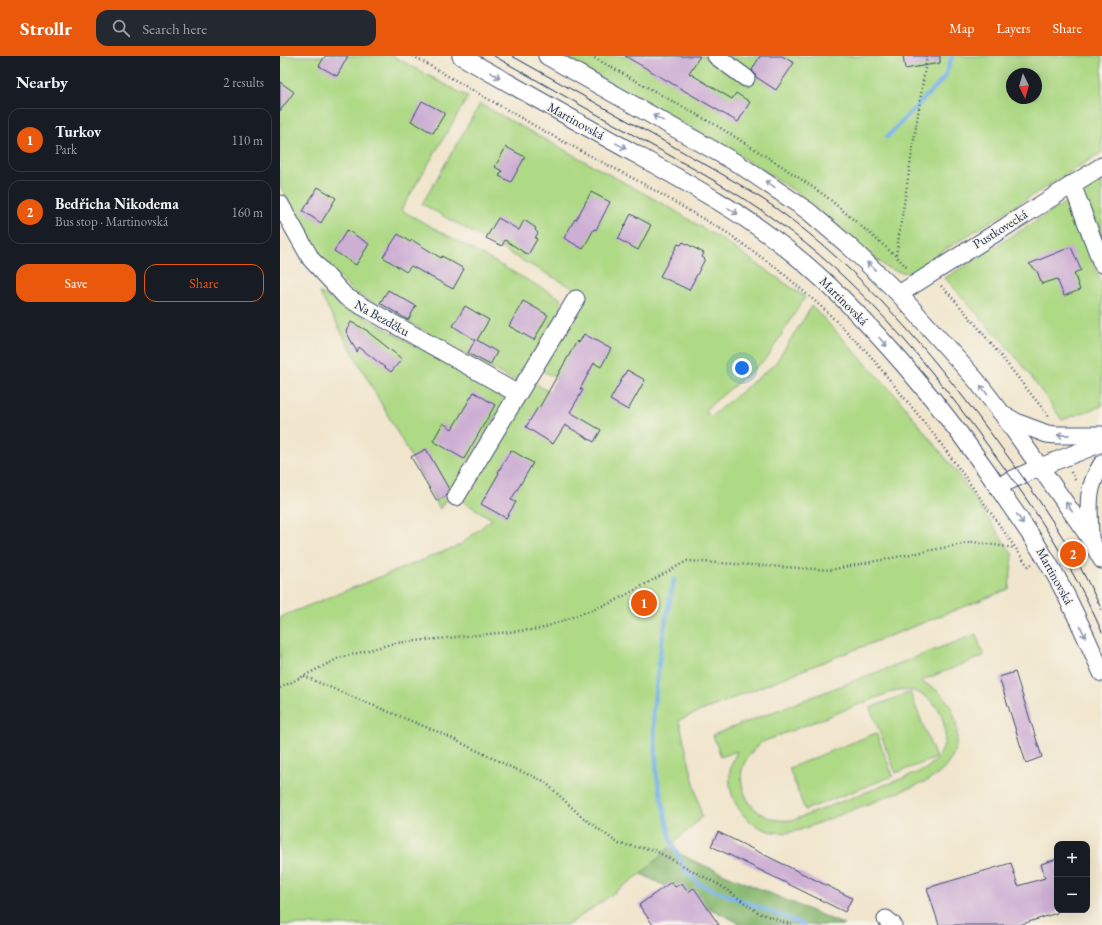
<!DOCTYPE html>
<html lang="en">
<head>
<meta charset="utf-8">
<style>
	body { margin:0; font-family:"EB Garamond",serif; background:#242831; color:#f1f3f6 }
	.controls { position:absolute; right:12px; bottom:12px; display:grid; overflow:hidden; border-radius:8px; box-shadow:0 4px 16px #0002 }
	.controls button { width:36px; height:36px; display:grid; place-items:center; padding:0; border:0; border-bottom:1px solid #363941; background:#171b24; color:#f1f3f6; font:20px sans-serif }
	.compass { position:absolute; left:726px; top:12px; width:36px; height:36px; border-radius:50%; background:#171b24; box-shadow:0 4px 16px #0002; rotate:175deg }
	.you { position:absolute; left:462px; top:312px; width:14px; height:14px; margin:-10px; border:3px solid #fff; border-radius:50%; background:#1a73e8; box-shadow:0 0 0 6px #1a73e833 }
	.badge { display:grid; place-items:center; width:26px; height:26px; border-radius:50%; background:#ea580c; color:#fff; font-size:13px; font-weight:700 }
	.pin { position:absolute; translate:-50% -50%; border:2px solid #fff; box-shadow:0 1px 4px #0006 }
	.list { margin:0; padding:0; list-style:none }
	h2 { display:flex; justify-content:space-between; align-items:center; height:52px; margin:0; padding:0 16px; font-size:17px }
	h2 small { font-size:13px; font-weight:400; color:#9ea1a6 }
	.list li { display:grid; grid-template-columns:26px 1fr auto; gap:12px; align-items:center; box-sizing:border-box; height:64px; margin:0 8px 8px; padding:0 8px; border:1px solid #363941; border-radius:12px }
	.list b { display:block; font-size:15px; white-space:nowrap }
	.list p { margin:0; font-size:13px; white-space:nowrap; color:#9ea1a6 }
	.list em { font-size:13px; font-style:normal; color:#9ea1a6 }
	.actions { display:flex; gap:8px; padding:12px 16px }
	.actions a { flex:1; padding:9px 0; border:1px solid #ea580c; border-radius:12px; text-align:center; font-size:14px; color:#ea580c }
	.actions .main { background:#ea580c; color:#fff }
	.icon { flex:none; width:22px; height:22px; fill:none; stroke:currentColor; stroke-width:2; stroke-linecap:round; stroke-linejoin:round }
	.map { position:relative; flex:none; width:822px; height:869px; overflow:hidden }
	header { display:flex; align-items:center; gap:24px; box-sizing:border-box; height:56px; padding:0 20px; background:#ea580c; color:#fff }
	header strong { font-size:19px }
	nav { display:flex; gap:22px; margin-inline-start:auto; font-size:14px }
	.search { width:280px; height:36px; background:#242831; display:flex; align-items:center; gap:10px; box-sizing:border-box; padding:0 14px; border-radius:12px; color:#9ea1a6; font-size:15px }
	main { display:flex }
	aside { flex:1; background:#171b24 }
	.map>svg:first-child { display:block }
</style>
</head>
<body>
<header>
<strong>Strollr</strong>
<div class="search"><svg class="icon" aria-label="search" viewBox="0 0 24 24"><circle cx="10" cy="10" r="6"/><path d="M15 15l6 6"/></svg>Search here</div>
<nav><a>Map</a><a>Layers</a><a>Share</a></nav>
</header>
<main>
<aside>
<h2>Nearby<small>2 results</small></h2>
<ul class="list">
<li><span class="badge">1</span><div><b>Turkov</b><p>Park</p></div><em>110 m</em></li>
<li><span class="badge">2</span><div><b>Bedřicha Nikodema</b><p>Bus stop · Martinovská</p></div><em>160 m</em></li>
</ul>
<div class="actions"><a class="main">Save</a><a>Share</a></div>
</aside>
<div class="map">
<svg width="822" height="869" viewBox="0 0 822 869">
	<rect width="100%" height="100%" fill="#f7f3e8"/>
	<filter id="ink" filterUnits="userSpaceOnUse"><feTurbulence type="fractalNoise" baseFrequency=".025" numOctaves="2"/><feDisplacementMap in="SourceGraphic" scale="8" xChannelSelector="R" yChannelSelector="G"/><feConvolveMatrix kernelMatrix="1 2 1 2 8 2 1 2 1" color-interpolation-filters="sRGB"/></filter>
	<filter id="wash" filterUnits="userSpaceOnUse"><feTurbulence type="fractalNoise" baseFrequency=".012" numOctaves="4" result="noise"/><feDisplacementMap in="SourceGraphic" scale="16" xChannelSelector="R" yChannelSelector="G"/><feGaussianBlur stdDeviation="0.9" result="paint"/><feColorMatrix in="noise" values="0 0 0 0 0 0 0 0 0 0 0 0 0 0 0 0 0 1.4 0 .05"/><feComposite in="paint" operator="in"/></filter>
	<g filter="url(#wash)">
		<rect width="100%" height="100%" fill="#f1e6cd"/>
		<g fill="#aed985" stroke="#648472" fill-rule="evenodd">
			<polygon points="0,0 113,0 188,41 121,154 280,242 282,251 240,320 232,324 72,235 38,199 0,130"/>
			<path d="M282 0H822V96L642 208 645 211C630 219 622 218 606 211L518 137 482 114 448 93ZM732 18H756V42H732Z"/>
			<polygon points="200,48 387,150 444,185 525,241 487,302 425,354 430,361 495,308 532,250 617,341 675,414 733,499 729,533 518,616 399,664 422,761 361,818 288,869 0,869 0,561 180,489 212,463 182,445 253,326 269,336 302,334 300,333 304,326 300,324 276,322 261,314 306,239 247,207 142,148"/>
			<polygon points="822,124 822,187 801,137"/>
			<polygon points="788,145 822,228 822,350 782,364 741,307 665,222"/>
			<polygon points="39,236 222,337 224,347 160,453"/>
			<path d="M696 578 704 600 640 625C648 629 657 633 663 640 679 657 682 687 669 706 663 716 654 722 643 727L520 774C507 778 493 778 481 772 458 762 445 734 451 710 453 705 455 700 457 695L441 701 433 679ZM620 634C626 634 633 634 639 637 664 648 674 682 656 704 652 708 648 711 644 714L516 763C492 769 469 756 463 732 461 726 461 720 462 714 465 702 473 694 482 686L614 635Z"/>
			<polygon points="630,636 656,702 616,717 590,652"/>
			<polygon points="596,677 613,720 525,754 509,712"/>
		</g>
		<polygon fill="#8ab972" stroke="#527468" points="389,792 414,805 565,869 463,869 361,818"/>
		<g fill="none" stroke-linecap="round" stroke-linejoin="round">
			<g stroke="#76b2e8" stroke-width="4.5">
				<polyline points="607,81 665,21 672,0"/>
				<polyline points="394,523 382,584 373,655 377,722 391,785 405,814 419,828 524,869"/>
			</g>
		</g>
		<g id="blocks">
			<g fill="#cdafd4">
				<polygon points="45,0 68,0 57,20 39,10"/>
				<polygon points="345,0 420,0 409,17 452,43 456,37 470,46 458,66"/>
				<polygon points="480,0 502,0 514,7 496,34 476,21 475,18 472,14"/>
				<polygon points="623,0 660,0 660,7 625,13"/>
				<polygon points="0,26 14,36 0,55"/>
				<polygon points="142,45 165,57 153,77 131,65"/>
				<polygon points="226,91 245,101 231,126 219,120 222,115 215,111"/>
				<polygon points="38,131 56,142 41,167 23,155"/>
				<polygon points="311,136 330,146 316,174 314,173 303,193 284,182 295,163 296,164"/>
				<polygon points="351,158 371,169 358,194 338,183"/>
				<polygon points="218,162 239,174 244,164 256,172 255,174 258,177 255,182 257,183 248,199 225,184 222,190 206,182"/>
				<polygon points="67,174 89,188 76,209 54,195"/>
				<polygon points="118,178 130,186 132,184 161,202 162,200 184,213 173,233 131,210 126,216 103,201"/>
				<polygon points="403,186 424,197 422,201 425,203 409,234 380,220 398,188 401,189"/>
				<polygon points="791,191 801,214 794,217 800,234 784,240 777,223 762,228 757,215 749,208"/>
				<polygon points="108,234 136,250 128,264 100,247"/>
				<polygon points="243,245 268,259 254,284 229,270"/>
				<polygon points="185,250 209,264 197,284 217,296 210,309 188,297 195,284 173,270"/>
				<polygon points="71,266 88,275 88,276 122,303 111,316 79,291 77,296 66,275"/>
				<polygon points="304,278 331,293 321,311 314,307 300,333 303,334 290,356 321,374 314,386 285,369 273,388 246,371 258,351 259,352 297,285 299,287"/>
				<polygon points="347,314 365,324 348,354 330,344"/>
				<polygon points="194,336 215,349 184,403 153,385 163,367 172,373"/>
				<polygon points="146,393 169,433 166,440 157,445 131,401"/>
				<polygon points="231,394 253,407 231,444 236,446 226,462 201,448 219,417 218,416"/>
				<polygon points="735,616 762,701 746,707 719,621"/>
				<polygon points="438,776 572,842 565,856 431,790"/>
				<polygon points="777,803 777,857 739,869 659,869 647,832 731,807 738,830 765,822 761,808"/>
				<polygon points="391,826 395,831 402,827 408,836 414,832 439,869 373,869 359,849"/>
			</g>
		</g>
	</g>
	<g filter="url(#ink)">
		<use href="#blocks" fill-opacity="0" stroke="#3b4a6f" stroke-width="1"/>
		<g fill="none" stroke-linecap="round" stroke-linejoin="round">
			<g stroke="#3b4a6f" stroke-width="19">
				<g id="minor">
					<path d="M181 0C241 34 301 68 361 101 405 126 450 150 490 180 541 217 584 263 625 310 663 354 698 400 730 449 747 473 763 497 777 522 794 553 808 585 822 617"/>
					<polyline points="267,0 460,109 528,155 570,191 619,238 696,324 723,359 805,475 822,504"/>
					<polyline points="436,0 466,22"/>
					<polyline points="792,128 822,208"/>
					<polyline points="0,148 31,203 66,241 238,338 296,243"/>
					<polyline points="619,238 822,110"/>
					<polyline points="724,359 738,367 767,378 776,379 822,379"/>
					<polyline points="718,430 760,411 822,387"/>
					<polyline points="176,441 238,338"/>
					<path d="M810 484C810 453 804 436 822 408"/>
					<polyline points="606,863 613,869"/>
				</g>
			</g>
			<g stroke="#3b4a6f" stroke-width="2.5" stroke-dasharray="1 3" stroke-linecap="butt">
				<polyline points="133,0 271,79 360,126 446,176 498,213 545,254 588,297 656,381 704,447 748,510 752,508"/>
				<polyline points="311,0 439,71 500,109 547,141 616,200 628,213"/>
				<polyline points="616,199 647,0"/>
				<polyline points="661,230 670,239 697,270 770,362"/>
				<polyline points="791,416 796,426"/>
				<polyline points="24,620 63,637 163,678 235,713 264,725 301,760 339,788 374,794 443,831 479,857 512,869"/>
				<polyline points="0,632 59,602 115,587 260,573 333,546 407,505 550,514 693,486 735,492"/>
			</g>
			<use href="#minor" stroke="#fff" stroke-width="17"/>
			<g stroke="#1b2f5e" stroke-width="1">
				<path d="M214 0C266 30 319 59 371 89 414 113 457 136 496 165 576 222 642 300 700 379 734 424 766 469 793 518 804 537 813 556 822 576"/>
				<path d="M232 0C281 28 331 55 380 83 415 103 451 122 484 144 568 201 636 279 697 359 731 404 765 450 793 499 804 517 813 536 822 554"/>
			</g>
		</g>
		<defs><path id="oneway-shaft" d="M-6 0H5M1.5-3L5.5 0L1.5 3" fill="none" stroke-width="1.6" stroke-linecap="round" stroke-linejoin="round"/></defs>
		<g stroke="#8d97ae">
			<use href="#oneway-shaft" transform="translate(215 19) rotate(29)"/>
			<use href="#oneway-shaft" transform="translate(378 62) rotate(-151)"/>
			<use href="#oneway-shaft" transform="translate(341 90) rotate(29)"/>
			<use href="#oneway-shaft" transform="translate(490 128) rotate(-146)"/>
			<use href="#oneway-shaft" transform="translate(453 155) rotate(32)"/>
			<use href="#oneway-shaft" transform="translate(591 210) rotate(-136)"/>
			<use href="#oneway-shaft" transform="translate(603 286) rotate(49)"/>
			<use href="#oneway-shaft" transform="translate(704 334) rotate(-128)"/>
			<use href="#oneway-shaft" transform="translate(783 379) rotate(179)"/>
			<use href="#oneway-shaft" transform="translate(789 451) rotate(-125)"/>
			<use href="#oneway-shaft" transform="translate(740 463) rotate(56)"/>
			<use href="#oneway-shaft" transform="translate(803 576) rotate(65)"/>
		</g>
	</g>
	<g text-anchor="middle" dominant-baseline="central" stroke-width="3" stroke-linejoin="round" paint-order="stroke">
		<g font-size="13" fill="#1b2f5e" stroke="#f7f3e8">
			<text transform="translate(296 65) rotate(29)">Martinovská</text>
			<text transform="translate(720 173) rotate(-32)">Pustkovecká</text>
			<text transform="translate(564 245) rotate(45)">Martinovská</text>
			<text transform="translate(102 262) rotate(29)">Na Bezděku</text>
			<text transform="translate(775 520) rotate(61)">Martinovská</text>
		</g>
	</g>
</svg>
<div class="controls">
<button>+</button>
<button>−</button>
</div>
<svg class="compass" viewBox="-18 -18 36 36"><path d="M0-13l5 13h-10z" fill="#e53935"/><path d="M0 13l5-13h-10z" fill="#9ea1a6"/></svg>
<div class="you"></div>
<div class="pin badge" style="left:364px;top:547px">1</div>
<div class="pin badge" style="left:793px;top:498px">2</div>
</div>
</main>
</body>
</html>
